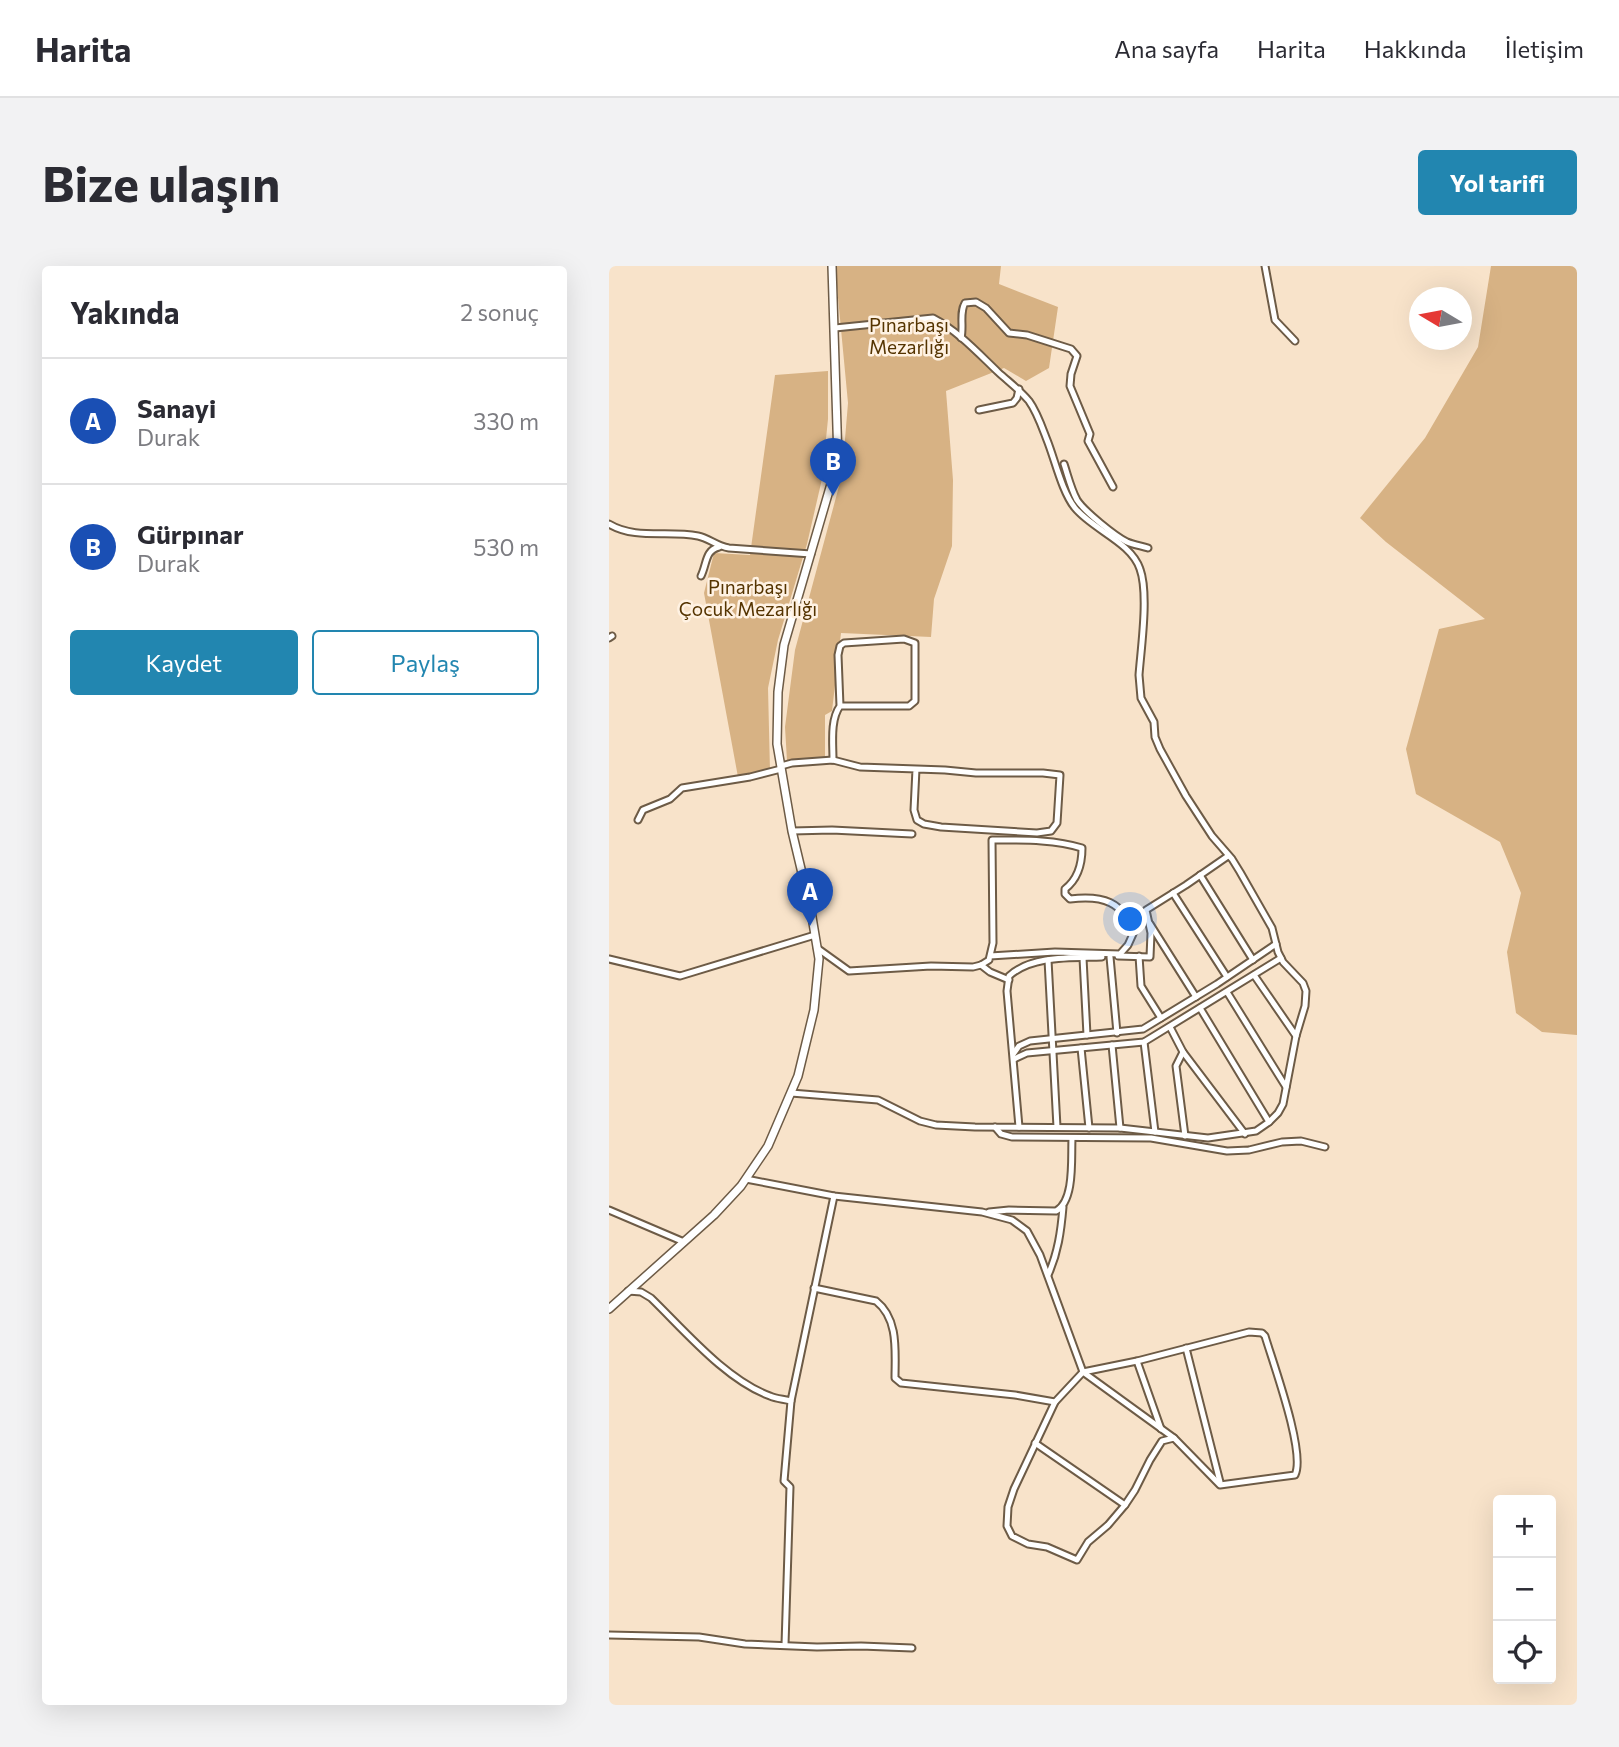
<!DOCTYPE html>
<html lang="tr">
<head>
<meta charset="utf-8">
<style>
	body { margin:0; font-family:Commissioner,sans-serif; background:#f2f2f3; color:#2b2b33 }
	.controls { position:absolute; right:21px; bottom:21px; display:grid; overflow:hidden; border-radius:7px; box-shadow:0 7px 28px #0002 }
	.controls button { width:63px; height:63px; display:grid; place-items:center; padding:0; border:0; border-bottom:2px solid #e1e1e2; background:#fff; color:#2b2b33; font:35px sans-serif }
	.compass { position:absolute; left:800px; top:21px; width:63px; height:63px; border-radius:50%; background:#fff; box-shadow:0 7px 28px #0002; rotate:280deg }
	.you { position:absolute; left:522px; top:654px; width:24px; height:24px; margin:-18px; border:5px solid #fff; border-radius:50%; background:#1a73e8; box-shadow:0 0 0 10px #1a73e833 }
	.badge { display:grid; place-items:center; width:46px; height:46px; border-radius:50%; background:#2286b0; color:#fff; font-size:23px; font-weight:700 }
	.pin { position:absolute; translate:-50% -58px; filter:drop-shadow(0 2px 4px #0008) }
	.pin::after { content:''; position:absolute; top:37px; width:24px; height:21px; background:inherit; clip-path:polygon(0 0,100% 0,50% 100%) }
	.list { margin:0; padding:0; list-style:none }
	h2 { display:flex; justify-content:space-between; align-items:center; height:91px; margin:0; padding:0 28px; font-size:30px }
	h2 small { font-size:23px; font-weight:400; color:#7c7c81 }
	.list li { display:grid; grid-template-columns:46px 1fr auto; gap:21px; align-items:center; box-sizing:border-box; height:126px; padding:0 28px; border-top:2px solid #e1e1e2 }
	.list b { display:block; font-size:26px; white-space:nowrap }
	.list p { margin:0; font-size:23px; white-space:nowrap; color:#7c7c81 }
	.list em { font-size:23px; font-style:normal; color:#7c7c81 }
	.actions { display:flex; gap:14px; padding:21px 28px }
	.actions a { flex:1; padding:16px 0; border:2px solid #2286b0; border-radius:7px; text-align:center; font-size:24px; color:#2286b0 }
	.actions .main { background:#2286b0; color:#fff }
	.icon { flex:none; width:38px; height:38px; fill:none; stroke:currentColor; stroke-width:2; stroke-linecap:round; stroke-linejoin:round }
	.map { position:relative; flex:none; width:968px; height:1439px; overflow:hidden; border-radius:7px }
	header { display:flex; align-items:center; gap:42px; box-sizing:border-box; height:98px; padding:0 35px; background:#fff; border-bottom:2px solid #e1e1e2 }
	header strong { font-size:33px }
	nav { display:flex; gap:38px; margin-inline-start:auto; font-size:24px }
	.intro { display:flex; align-items:center; justify-content:space-between; box-sizing:border-box; height:168px; padding:0 42px }
	h1 { margin:0; font-size:49px }
	.button { padding:18px 32px; border-radius:7px; background:#2286b0; color:#fff; font-size:24px; font-weight:700 }
	main { display:flex; gap:42px; padding:0 42px }
	aside { flex:1; background:#fff; border-radius:7px; box-shadow:0 7px 28px #0002 }
	.map>svg:first-child { display:block }
</style>
</head>
<body>
<header>
<strong>Harita</strong>
<nav><a>Ana sayfa</a><a>Harita</a><a>Hakkında</a><a>İletişim</a></nav>
</header>
<div class="intro"><h1>Bize ulaşın</h1><a class="button">Yol tarifi</a></div>
<main>
<aside>
<h2>Yakında<small>2 sonuç</small></h2>
<ul class="list">
<li><span class="badge" style="background:#1a4fb4">A</span><div><b>Sanayi</b><p>Durak</p></div><em>330 m</em></li>
<li><span class="badge" style="background:#1a4fb4">B</span><div><b>Gürpınar</b><p>Durak</p></div><em>530 m</em></li>
</ul>
<div class="actions"><a class="main">Kaydet</a><a>Paylaş</a></div>
</aside>
<div class="map">
<svg width="968" height="1439" viewBox="0 0 968 1439">
	<rect width="100%" height="100%" fill="#f8e3ca"/>
	<g fill="#d7b284">
		<polygon points="226,0 392,0 390,18 449,41 440,102 417,115 395,102 337,125 344,214 343,280 325,333 322,371 232,367 223,445 216,449 216,491 178,495 176,461 186,384 233,209 239,137"/>
		<polygon points="882,0 968,0 968,769 933,766 907,747 898,686 912,627 891,576 807,528 797,483 830,363 876,353 777,276 751,252 816,172 869,81"/>
		<polygon points="219,105 219,153 213,213 198,278 169,374 159,422 161,505 129,511 95,327 105,287 141,289 166,109"/>
	</g>
	<g fill="none" stroke-linecap="round" stroke-linejoin="round">
		<g stroke="#6d5b46" stroke-width="9">
			<g id="minor">
				<polyline points="656,0 666,54 686,75"/>
				<path d="M352 72C355 60 350 47 356 37L367 36 377 42 400 67 418 69 462 83 468 90 462 108 461 120 481 168 479 175 504 221"/>
				<polyline points="370,144 404,137 408,132 410,123"/>
				<path d="M455 198C459 210 462 223 468 234 475 245 506 270 518 276 525 279 533 280 539 282"/>
				<path d="M0 258C27 274 59 264 89 270 100 272 107 280 120 282L202 288"/>
				<path d="M92 310C98 298 96 284 110 281"/>
				<polyline points="0,372 3,370"/>
				<path d="M224 494C224 477 221 454 231 440L229 389 231 380 235 377 295 373 306 377V435L300 440H231"/>
				<polyline points="172,500 183,497 224,494 251,501 336,504 367,507 434,507 451,509 448,557 442,565 428,567 332,561 315,558 308,554 305,544 307,503"/>
				<polyline points="29,554 34,544 61,533 73,522 141,511 172,503"/>
				<polyline points="183,565 223,564 303,568"/>
				<polyline points="591,609 644,694"/>
				<polyline points="564,627 618,711"/>
				<polyline points="541,658 587,731"/>
				<path d="M208 682 240 705 322 700 364 701 372 699 380 694 384 677 383 574C412 574 445 573 473 582 473 598 469 613 456 623V628L461 633C493 629 515 635 524 668L519 679 511 688 446 686 381 690"/>
				<polyline points="509,690 541,691 542,667 537,644 577,619 619,590"/>
				<polyline points="530,690 532,720 552,752"/>
				<polyline points="501,691 508,767"/>
				<polyline points="474,692 478,769"/>
				<polyline points="0,693 71,710 206,669"/>
				<polyline points="439,694 448,861"/>
				<polyline points="372,699 381,706 400,714"/>
				<polyline points="645,709 687,770"/>
				<polyline points="618,726 677,821"/>
				<polyline points="591,742 660,856"/>
				<polyline points="561,761 574,786 636,868"/>
				<polyline points="535,776 546,866"/>
				<polyline points="503,779 511,862"/>
				<polyline points="472,782 480,862"/>
				<polyline points="574,786 567,800 576,870"/>
				<polyline points="405,787 410,780 421,775 534,763 608,718 667,678"/>
				<polyline points="405,793 418,787 535,776 672,692"/>
				<path d="M182 827 269 834 311 855 327 859 366 861 511 862 599 872 647 865 660 856 669 847 674 838 687 770 696 740 697 725 694 717 674 696 669 686 663 662 631 606 623 593 603 570 577 530 551 483 546 471 545 456 532 432 530 409C532 382 540 328 531 303 522 276 484 264 466 242 453 226 446 194 438 174 433 161 428 146 420 135 411 124 400 116 389 106 369 87 349 65 324 52L226 62"/>
				<polyline points="386,861 392,868 403,871 542,872 618,885 640,884 673,876 692,875 716,881"/>
				<path d="M410 861 398 725 400 710C423 689 463 692 493 691"/>
				<polyline points="137,913 225,930 373,946 403,954 418,965 431,989 474,1106 565,1172"/>
				<polyline points="0,944 75,976"/>
				<path d="M380 946 400 944 447 945C466 935 462 892 463 873"/>
				<path d="M439 1009C449 987 452 965 454 941"/>
				<path d="M205 1022 267 1035C290 1053 286 1086 286 1112L292 1117 406 1129 446 1136"/>
				<path d="M19 1025 32 1026 42 1032C76 1065 117 1114 161 1130 167 1133 175 1133 182 1135L225 930"/>
				<path d="M640 1066 653 1067 656 1070C664 1097 697 1187 686 1209L611 1219 565 1172 553 1175 541 1194 526 1224 516 1239 499 1259 479 1276 468 1294 438 1281 419 1278 403 1270 398 1260 399 1241 405 1223 446 1136 474 1106 528 1095Z"/>
				<polyline points="577,1082 611,1216"/>
				<polyline points="528,1095 552,1163"/>
				<polyline points="426,1177 516,1239"/>
				<polyline points="0,1369 90,1371 136,1378 208,1381 252,1380 303,1382"/>
				<polyline points="176,1379 181,1221 175,1215 182,1135"/>
			</g>
		</g>
		<g stroke="#6d5b46" stroke-width="10">
			<polyline id="secondary" points="0,1043 105,949 132,920 159,880 189,810 205,744 210,693 202,645 183,565 168,478 169,426 175,379 229,194 223,0"/>
		</g>
		<use href="#minor" stroke="#fff" stroke-width="5"/>
		<use href="#secondary" stroke="#fff" stroke-width="7"/>
	</g>
	<g text-anchor="middle" dominant-baseline="central" stroke-width="5" stroke-linejoin="round" paint-order="stroke">
		<g font-size="19" fill="#553400" stroke="#fff2e3">
			<text x="300" y="58">Pınarbaşı<tspan x="300" dy="22">Mezarlığı</tspan></text>
			<text x="139" y="320">Pınarbaşı<tspan x="139" dy="22">Çocuk Mezarlığı</tspan></text>
		</g>
	</g>
</svg>
<div class="controls">
<button>+</button>
<button>−</button>
<button><svg class="icon" aria-label="locate" viewBox="0 0 24 24"><circle cx="12" cy="12" r="6"/><path d="M12 2v4M12 18v4M2 12h4M18 12h4"/></svg></button>
</div>
<svg class="compass" viewBox="-18 -18 36 36"><path d="M0-13l5 13h-10z" fill="#e53935"/><path d="M0 13l5-13h-10z" fill="#7c7c81"/></svg>
<div class="you"></div>
<div class="pin badge" style="left:201px;top:660px;background:#1a4fb4">A</div>
<div class="pin badge" style="left:224px;top:230px;background:#1a4fb4">B</div>
</div>
</main>
</body>
</html>
